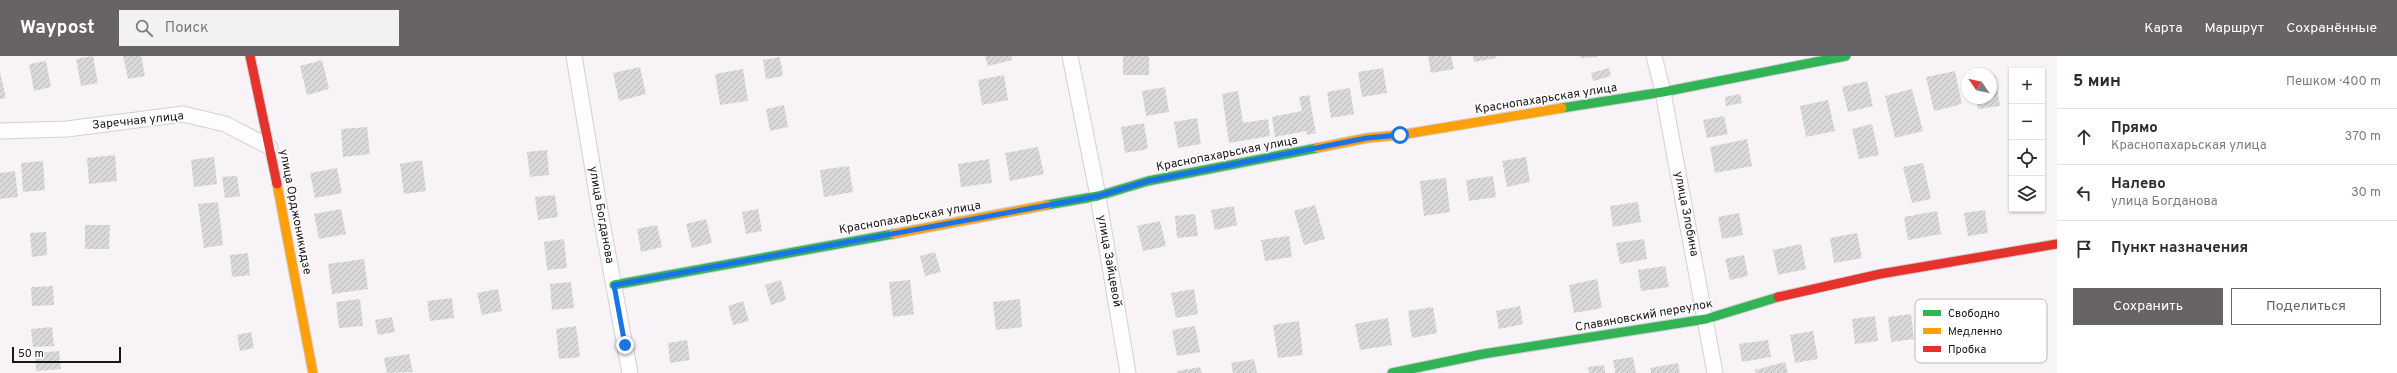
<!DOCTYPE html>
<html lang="ru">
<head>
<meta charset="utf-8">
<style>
	body { margin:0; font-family:Overpass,sans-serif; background:#f2f2f3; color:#2b2b33 }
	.controls { position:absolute; right:12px; top:12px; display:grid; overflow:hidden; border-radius:0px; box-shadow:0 1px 3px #0004 }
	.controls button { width:36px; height:36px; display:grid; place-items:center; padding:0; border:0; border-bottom:1px solid #e1e1e2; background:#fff; color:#2b2b33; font:20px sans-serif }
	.compass { position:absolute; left:1961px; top:12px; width:36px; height:36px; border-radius:50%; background:#fff; box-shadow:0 1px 3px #0004; rotate:304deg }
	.scale { position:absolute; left:12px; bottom:10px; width:109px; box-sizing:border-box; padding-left:4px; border:2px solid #191618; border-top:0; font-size:11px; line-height:14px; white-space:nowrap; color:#191618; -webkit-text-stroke:3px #fff; paint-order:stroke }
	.stop { position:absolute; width:12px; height:12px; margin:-9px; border:3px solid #1a73e8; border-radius:50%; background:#fff }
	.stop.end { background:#1a73e8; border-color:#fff; box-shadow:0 1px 4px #0008 }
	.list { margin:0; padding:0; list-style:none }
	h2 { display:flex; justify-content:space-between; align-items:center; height:52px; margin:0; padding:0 16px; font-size:17px }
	h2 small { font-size:13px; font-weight:400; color:#7c7c81 }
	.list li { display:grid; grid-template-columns:26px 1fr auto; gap:12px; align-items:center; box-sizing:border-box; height:56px; padding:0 16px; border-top:1px solid #e1e1e2 }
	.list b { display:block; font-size:15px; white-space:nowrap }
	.list p { margin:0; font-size:13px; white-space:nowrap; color:#7c7c81 }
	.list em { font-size:13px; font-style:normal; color:#7c7c81 }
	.actions { display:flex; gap:8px; padding:12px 16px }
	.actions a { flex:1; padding:9px 0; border:1px solid #676366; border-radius:0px; text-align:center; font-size:14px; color:#676366 }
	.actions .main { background:#676366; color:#fff }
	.icon { flex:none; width:22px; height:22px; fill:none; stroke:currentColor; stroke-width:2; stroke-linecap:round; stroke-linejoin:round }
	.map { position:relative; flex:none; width:2057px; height:317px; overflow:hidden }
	header { display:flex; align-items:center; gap:24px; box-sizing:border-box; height:56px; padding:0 20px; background:#676366; color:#fff }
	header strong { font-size:19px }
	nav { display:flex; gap:22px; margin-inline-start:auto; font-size:14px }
	.search { width:280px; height:36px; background:#f2f2f3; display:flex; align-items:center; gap:10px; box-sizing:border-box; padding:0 14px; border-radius:0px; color:#7c7c81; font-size:15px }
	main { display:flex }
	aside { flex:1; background:#fff }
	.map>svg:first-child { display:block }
</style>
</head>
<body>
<header>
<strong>Waypost</strong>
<div class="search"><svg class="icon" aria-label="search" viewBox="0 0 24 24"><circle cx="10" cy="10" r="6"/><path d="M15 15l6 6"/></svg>Поиск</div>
<nav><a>Карта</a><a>Маршрут</a><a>Сохранённые</a></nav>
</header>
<main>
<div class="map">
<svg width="2057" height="317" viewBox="0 0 2057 317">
	<defs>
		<pattern id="building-hatch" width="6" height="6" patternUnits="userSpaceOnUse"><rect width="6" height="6" fill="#dad9da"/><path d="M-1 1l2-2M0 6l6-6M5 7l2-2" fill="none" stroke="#bababa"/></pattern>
	</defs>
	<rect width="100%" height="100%" fill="#f8f3f6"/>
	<g fill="url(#building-hatch)">
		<polygon points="93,0 98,27 81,30 76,3"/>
		<polygon points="123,0 141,0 145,20 128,23"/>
		<polygon points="985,0 1011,0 1012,4 988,10"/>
		<rect x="1123" y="0" width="26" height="19"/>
		<polygon points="1428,0 1451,0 1454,13 1431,17"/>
		<polygon points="1473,0 1496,0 1497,2 1474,6"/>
		<polygon points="1580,0 1597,0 1597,1 1580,2"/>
		<polygon points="780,1 783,20 766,23 763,4"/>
		<polygon points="322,4 329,33 307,39 300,10"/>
		<polygon points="46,5 51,31 34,35 29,8"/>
		<polygon points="640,11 646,38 619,45 613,17"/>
		<polygon points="1383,12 1387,37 1362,41 1358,16"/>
		<polygon points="1609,12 1611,20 1593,25 1591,17"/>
		<polygon points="743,13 748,45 720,49 715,18"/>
		<polygon points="1955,15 1962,48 1934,55 1926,21"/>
		<polygon points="0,16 6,42 0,43"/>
		<polygon points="1004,19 1008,44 982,49 978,24"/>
		<polygon points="1991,19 1995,19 2000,50 1978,53 1976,42 1991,42"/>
		<polygon points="1867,25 1873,50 1848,56 1842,31"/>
		<polygon points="1165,31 1169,56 1146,60 1142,35"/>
		<polygon points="1350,32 1354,58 1331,62 1327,36"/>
		<polygon points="1912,33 1923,75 1895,82 1885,40"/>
		<polygon points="1238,35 1243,67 1268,63 1270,80 1229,87 1222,38"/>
		<polygon points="1740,38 1742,47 1726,50 1725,41"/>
		<polygon points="1309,39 1316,77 1307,79 1306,75 1275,81 1272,61 1302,55 1299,41"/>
		<polygon points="1828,44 1835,75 1806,81 1800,50"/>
		<polygon points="784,49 788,71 770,75 766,53"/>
		<polygon points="1724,60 1728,78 1707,82 1703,64"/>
		<polygon points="1197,62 1201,88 1178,92 1174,66"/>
		<polygon points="1144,67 1148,93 1125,97 1121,71"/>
		<polygon points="1872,68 1879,99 1859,103 1852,73"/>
		<polygon points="367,71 370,98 343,101 341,73"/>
		<polygon points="1747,83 1752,110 1715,117 1710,91"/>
		<polygon points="1038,91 1044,118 1010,125 1005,97"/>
		<polygon points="547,94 549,119 530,121 527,96"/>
		<polygon points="115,99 117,125 89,128 87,102"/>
		<polygon points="214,101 217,128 194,131 191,104"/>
		<polygon points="1526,101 1530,126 1507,131 1502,105"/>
		<polygon points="989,103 992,127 961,131 958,108"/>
		<polygon points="422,104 426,135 404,138 400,108"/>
		<polygon points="43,105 45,134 23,136 21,107"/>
		<polygon points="1923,107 1931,143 1912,147 1903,111"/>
		<polygon points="849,110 853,136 824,141 820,114"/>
		<polygon points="337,112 342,137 315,142 310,117"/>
		<polygon points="15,115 18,141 0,143 0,117"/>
		<polygon points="237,120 240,140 225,142 222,121"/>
		<polygon points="1493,120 1496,141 1469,145 1466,124"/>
		<polygon points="1446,122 1450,156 1424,160 1420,125"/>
		<polygon points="555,139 558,161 538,164 535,141"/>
		<polygon points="218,146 223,189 204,192 198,148"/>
		<polygon points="1638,146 1641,166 1613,171 1610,150"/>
		<polygon points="1315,149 1325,183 1304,189 1294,155"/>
		<polygon points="1234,150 1237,169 1215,174 1211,154"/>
		<polygon points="341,153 346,178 319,183 314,158"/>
		<polygon points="758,153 762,175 746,178 742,156"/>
		<polygon points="1985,154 1988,177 1968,180 1964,157"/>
		<polygon points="1937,155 1941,178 1908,184 1904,161"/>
		<polygon points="1739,157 1743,179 1722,183 1718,161"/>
		<polygon points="1195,158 1198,180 1177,182 1175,160"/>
		<polygon points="706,163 712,187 692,192 686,168"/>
		<polygon points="1160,165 1166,190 1143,195 1137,170"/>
		<polygon points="85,169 110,169 109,193 85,193"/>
		<polygon points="657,169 662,191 641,196 637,173"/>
		<polygon points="46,176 47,199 32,201 30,177"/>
		<polygon points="1857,177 1862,202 1834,207 1830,182"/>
		<polygon points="1289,180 1292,201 1265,205 1261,184"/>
		<polygon points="564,183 567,212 547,214 544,186"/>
		<polygon points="1644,183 1647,203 1620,208 1616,187"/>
		<polygon points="1801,188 1806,213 1778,219 1773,194"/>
		<polygon points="935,196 941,216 925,220 920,200"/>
		<polygon points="248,197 250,219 232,221 230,199"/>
		<polygon points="1744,199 1748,220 1730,224 1725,203"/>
		<polygon points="364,203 368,233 332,238 328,208"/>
		<polygon points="1665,210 1669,231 1641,235 1638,214"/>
		<polygon points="1597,223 1602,252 1574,257 1569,229"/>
		<polygon points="781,224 786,244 771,249 765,229"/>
		<polygon points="910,224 914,258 893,261 889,226"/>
		<polygon points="571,226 574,252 552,254 550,228"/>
		<polygon points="53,230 54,249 32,250 31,231"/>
		<polygon points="498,233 502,255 482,259 477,237"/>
		<polygon points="1194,233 1198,258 1176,262 1171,237"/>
		<polygon points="452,242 454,262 430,265 427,245"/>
		<polygon points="360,243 363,270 339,272 336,246"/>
		<polygon points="1020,243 1022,271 996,274 993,246"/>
		<polygon points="743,245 749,265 733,269 728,250"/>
		<polygon points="1520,250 1523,268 1499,273 1496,255"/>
		<polygon points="1433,251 1437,277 1412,282 1408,255"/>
		<polygon points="1911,258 1914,283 1891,286 1888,261"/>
		<polygon points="1875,260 1878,285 1855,288 1852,263"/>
		<polygon points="392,261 395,276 378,279 375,264"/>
		<polygon points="1388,262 1392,289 1360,294 1355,268"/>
		<polygon points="1299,265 1303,299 1278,302 1273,269"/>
		<polygon points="576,270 580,301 559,303 556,273"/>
		<polygon points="1195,270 1200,296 1177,300 1172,274"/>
		<polygon points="52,271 54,290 33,291 31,273"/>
		<polygon points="1813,275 1818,303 1795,307 1790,279"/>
		<polygon points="251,276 254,292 240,295 237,279"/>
		<polygon points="687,284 690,304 670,307 668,287"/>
		<polygon points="1768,284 1771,301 1742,306 1739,288"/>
		<polygon points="59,295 61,313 36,315 35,297"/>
		<polygon points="409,298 413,316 387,317 384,302"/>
		<polygon points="1633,301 1636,317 1615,317 1613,304"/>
		<polygon points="1254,303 1257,317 1233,317 1231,307"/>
		<polygon points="1785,306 1788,317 1756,317 1755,314"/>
		<polygon points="1678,307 1680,317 1651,317 1650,312"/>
		<polygon points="1604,309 1605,317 1589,317 1588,311"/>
		<polygon points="1200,311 1202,317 1178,317 1177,315"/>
	</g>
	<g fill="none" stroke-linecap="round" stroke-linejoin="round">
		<g stroke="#d4d0d2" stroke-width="17">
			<g id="street">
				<polyline points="574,0 599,150 630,317"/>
				<polyline points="1070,0 1098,140 1128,317"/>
				<polyline points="1654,0 1663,36 1715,317"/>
				<polyline points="0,75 67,73 183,58 225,68 270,91"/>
			</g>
		</g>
		<g stroke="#d4d0d2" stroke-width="11">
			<g id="fast">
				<polyline points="1562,52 1663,36 1846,0"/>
				<polyline points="1047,149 1098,140 1148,125 1317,92"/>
				<polyline points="614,229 893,178"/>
				<polyline points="1392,317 1483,298 1706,263 1778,241"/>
			</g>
		</g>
		<g stroke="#d4d0d2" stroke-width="11">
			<g id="slow">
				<polyline points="1317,92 1367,82 1400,79 1562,52"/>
				<polyline points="277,128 313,317"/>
				<polyline points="893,178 1047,149"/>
			</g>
		</g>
		<g stroke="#d4d0d2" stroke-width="11">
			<g id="jam">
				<polyline points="250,0 277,128"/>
				<polyline points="1778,241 1880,218 2057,188"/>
			</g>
		</g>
		<use href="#street" stroke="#fefdfe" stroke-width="15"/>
		<use href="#fast" stroke="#30b455" stroke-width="9"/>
		<use href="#slow" stroke="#ff9f0a" stroke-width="9"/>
		<use href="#jam" stroke="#e5322d" stroke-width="9"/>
	</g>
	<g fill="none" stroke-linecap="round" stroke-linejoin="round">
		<polyline stroke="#1a73e8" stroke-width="5" points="625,289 614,229 1098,140 1148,125 1367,82 1400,79"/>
	</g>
	<g text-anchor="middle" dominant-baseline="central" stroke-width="3" stroke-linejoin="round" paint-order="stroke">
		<g font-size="12" fill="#191618" stroke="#fff">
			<text transform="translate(1546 43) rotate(-9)">Краснопахарьская улица</text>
			<text transform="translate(138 65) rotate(-6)">Заречная улица</text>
			<text transform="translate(1227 98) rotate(-11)">Краснопахарьская улица</text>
			<text transform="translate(295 156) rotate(79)">улица Орджоникидзе</text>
			<text transform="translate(1686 158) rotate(79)">улица Злобина</text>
			<text transform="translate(601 159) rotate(80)">улица Богданова</text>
			<text transform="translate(910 162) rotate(-10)">Краснопахарьская улица</text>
			<text transform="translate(1109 205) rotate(80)">улица Зайцевой</text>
			<text transform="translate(1644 260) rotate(-10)">Славяновский переулок</text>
		</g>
	</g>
	<rect x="1915" y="243" width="132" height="64" rx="6" fill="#fff" stroke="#bab9ba" stroke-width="1"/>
	<rect x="1923" y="254" width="18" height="6" fill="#30b455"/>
	<rect x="1923" y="272" width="18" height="6" fill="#ff9f0a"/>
	<rect x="1923" y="290" width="18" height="6" fill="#e5322d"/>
	<g font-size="11" fill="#191618">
		<text x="1948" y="261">Свободно</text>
		<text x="1948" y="279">Медленно</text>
		<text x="1948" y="297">Пробка</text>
	</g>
</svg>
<div class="controls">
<button>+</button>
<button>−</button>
<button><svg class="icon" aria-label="locate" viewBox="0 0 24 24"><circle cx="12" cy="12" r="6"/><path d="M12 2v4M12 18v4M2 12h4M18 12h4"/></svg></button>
<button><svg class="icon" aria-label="layers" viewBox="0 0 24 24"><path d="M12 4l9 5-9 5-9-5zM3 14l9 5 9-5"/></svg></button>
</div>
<svg class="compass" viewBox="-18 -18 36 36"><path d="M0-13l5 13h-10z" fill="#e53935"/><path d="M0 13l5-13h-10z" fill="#7c7c81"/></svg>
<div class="scale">50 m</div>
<div class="stop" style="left:1400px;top:79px"></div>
<div class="stop end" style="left:625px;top:289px"></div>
</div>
<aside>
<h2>5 мин<small>Пешком · 400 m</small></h2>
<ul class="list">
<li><svg class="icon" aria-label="ahead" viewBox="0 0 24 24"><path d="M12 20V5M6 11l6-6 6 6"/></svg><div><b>Прямо</b><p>Краснопахарьская улица</p></div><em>370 m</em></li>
<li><svg class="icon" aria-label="left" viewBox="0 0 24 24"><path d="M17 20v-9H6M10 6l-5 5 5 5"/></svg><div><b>Налево</b><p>улица Богданова</p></div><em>30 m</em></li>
<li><svg class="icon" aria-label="arrive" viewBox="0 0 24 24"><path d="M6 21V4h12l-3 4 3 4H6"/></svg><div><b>Пункт назначения</b></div></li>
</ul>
<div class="actions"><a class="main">Сохранить</a><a>Поделиться</a></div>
</aside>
</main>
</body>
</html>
